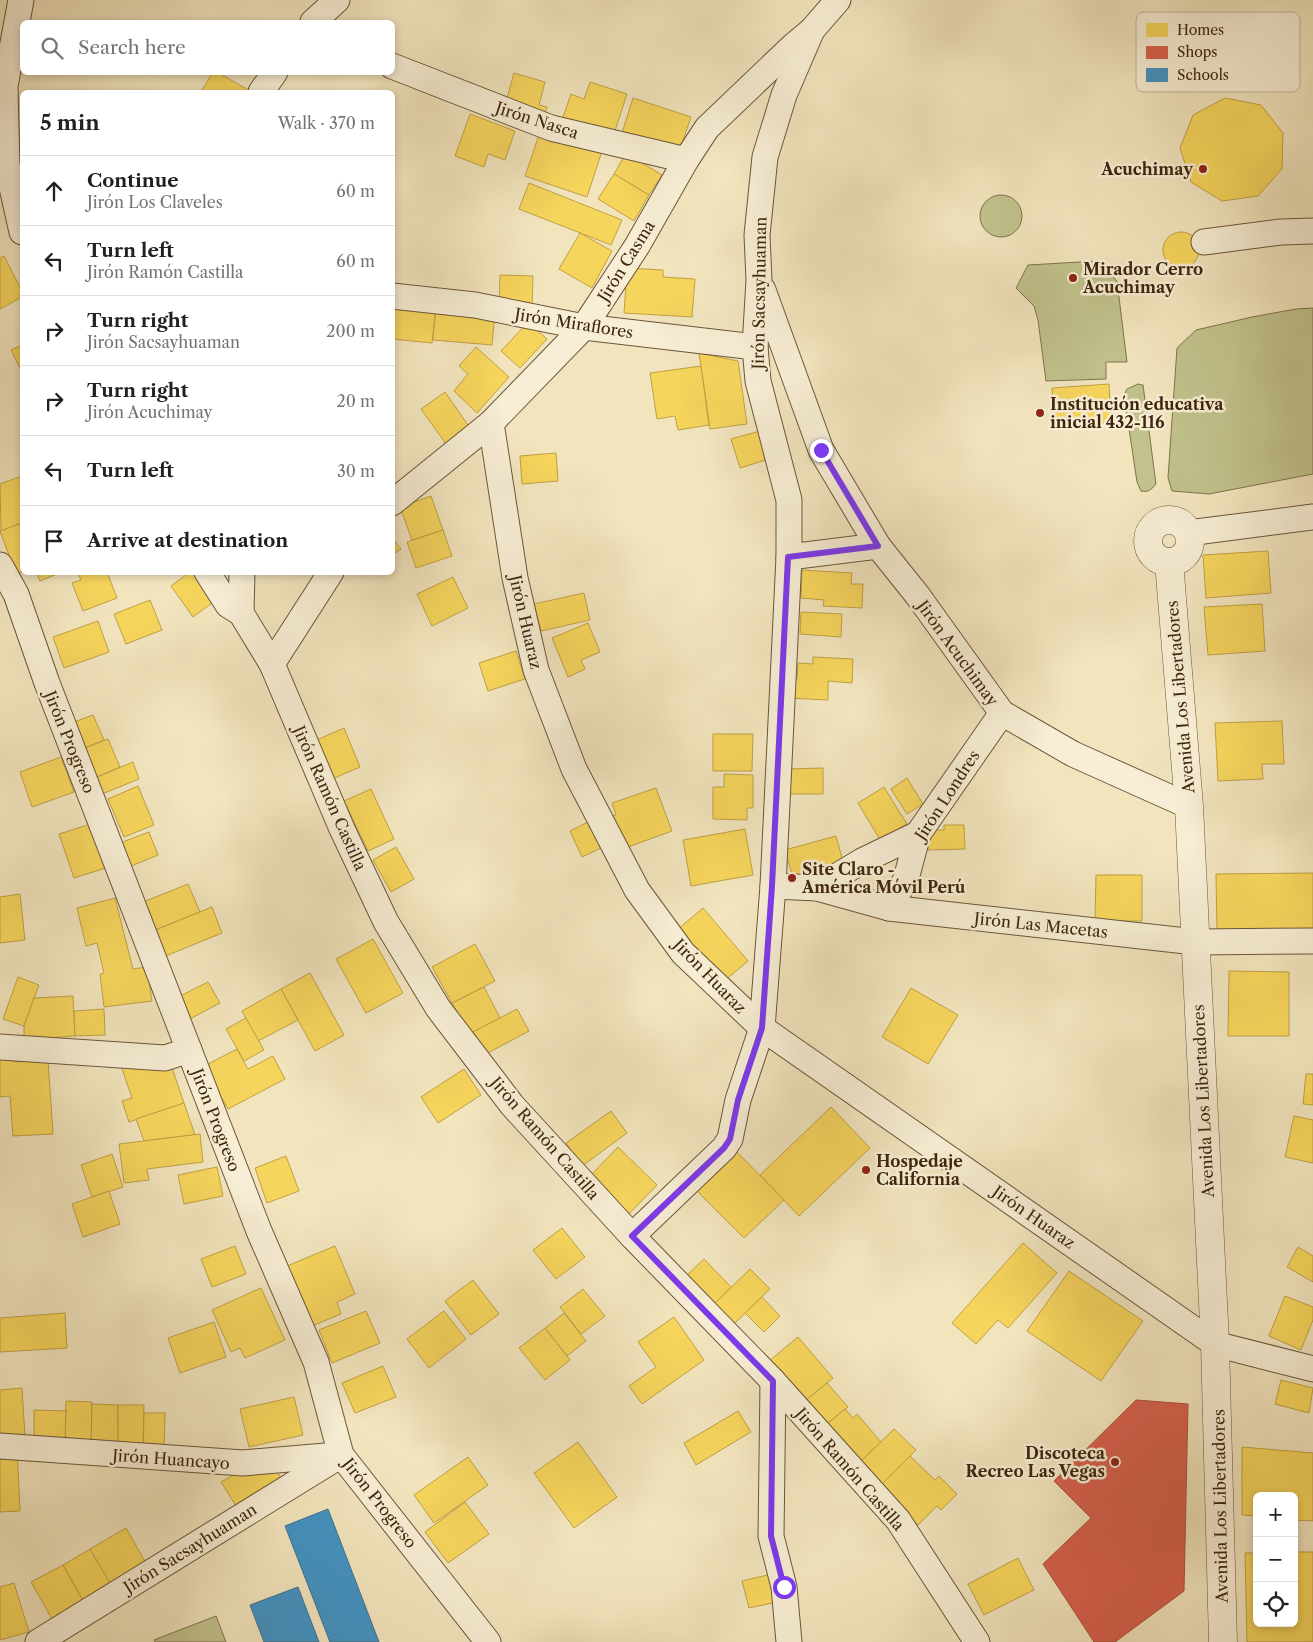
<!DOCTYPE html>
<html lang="en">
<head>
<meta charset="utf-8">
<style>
	body { margin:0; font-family:"Libre Caslon Text",serif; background:#f2f2f2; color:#202124 }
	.controls { position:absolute; right:15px; bottom:15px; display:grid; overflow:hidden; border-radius:8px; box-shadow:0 2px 8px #0003 }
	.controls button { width:45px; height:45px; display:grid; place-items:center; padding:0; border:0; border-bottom:1px solid #e0e0e0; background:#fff; color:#202124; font:25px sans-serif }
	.stop { position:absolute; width:15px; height:15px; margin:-11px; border:4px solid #7c3aed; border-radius:50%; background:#fff }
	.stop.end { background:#7c3aed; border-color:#fff; box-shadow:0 1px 5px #0008 }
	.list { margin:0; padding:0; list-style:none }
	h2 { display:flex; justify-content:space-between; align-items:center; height:65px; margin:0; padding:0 20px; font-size:21px }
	h2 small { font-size:16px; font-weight:400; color:#757577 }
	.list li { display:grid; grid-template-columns:32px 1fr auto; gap:15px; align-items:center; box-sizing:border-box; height:70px; padding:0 20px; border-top:1px solid #e0e0e0 }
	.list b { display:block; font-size:19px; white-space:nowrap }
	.list p { margin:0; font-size:16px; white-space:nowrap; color:#757577 }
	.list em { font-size:16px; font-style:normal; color:#757577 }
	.icon { flex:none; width:28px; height:28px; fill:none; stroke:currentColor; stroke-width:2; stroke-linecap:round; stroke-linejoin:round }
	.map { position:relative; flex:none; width:1313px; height:1642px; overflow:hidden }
	.search { position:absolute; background:#fff; box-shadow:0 2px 8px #0003; left:20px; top:20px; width:375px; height:55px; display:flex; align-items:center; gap:12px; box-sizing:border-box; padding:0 18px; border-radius:8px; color:#757577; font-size:19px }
	.panel { position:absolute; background:#fff; box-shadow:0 2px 8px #0003; left:20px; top:90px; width:375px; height:485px; border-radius:8px }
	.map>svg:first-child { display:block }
</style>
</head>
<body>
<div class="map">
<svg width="1313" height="1642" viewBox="0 0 1313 1642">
	<rect width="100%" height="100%" fill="#f2e5be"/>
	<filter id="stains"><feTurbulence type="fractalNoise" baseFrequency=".004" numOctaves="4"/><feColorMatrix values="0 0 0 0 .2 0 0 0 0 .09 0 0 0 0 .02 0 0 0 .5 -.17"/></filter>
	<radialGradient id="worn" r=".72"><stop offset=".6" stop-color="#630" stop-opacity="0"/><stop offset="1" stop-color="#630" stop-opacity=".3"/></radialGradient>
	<g fill="#c1c28c" stroke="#80744c">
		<circle cx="1001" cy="216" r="21"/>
		<polygon points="1097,261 1117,281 1127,362 1106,362 1106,379 1046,381 1038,320 1034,306 1016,288 1028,265"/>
		<polygon points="1313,308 1313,474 1209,494 1172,491 1168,478 1177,348 1196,330 1252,317 1296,309"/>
		<path d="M1138 384 1143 385 1156 484C1152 489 1148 493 1141 491L1137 482 1124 395 1127 389Z"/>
		<polygon points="216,1616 226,1642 155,1642 154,1640"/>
	</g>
	<g fill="#f6d55c" stroke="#bfa044">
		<polygon points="213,72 217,72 250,91 249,92 201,92"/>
		<polygon points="514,73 545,82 539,105 547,107 543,119 504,109"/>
		<polygon points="590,82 627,94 613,137 562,120 571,94 584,99"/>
		<polygon points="633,98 691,117 678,155 621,136"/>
		<polygon points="1225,98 1261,105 1283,133 1282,169 1258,196 1222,201 1191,182 1180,148 1193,115"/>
		<polygon points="470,114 515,131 505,160 488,154 484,167 455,156"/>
		<rect x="17" y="134" width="5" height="21"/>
		<polygon points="539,135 602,151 587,197 525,176"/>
		<polygon points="626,153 662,175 649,195 614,174"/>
		<polygon points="614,174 649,195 634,221 598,199"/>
		<polygon points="529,183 622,220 611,245 519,209"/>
		<circle cx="1181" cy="250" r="18"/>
		<polygon points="580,233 612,251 592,288 559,269"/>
		<polygon points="4,256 22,291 22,297 0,309 0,258"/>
		<polygon points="627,268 663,270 663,277 695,279 692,317 624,313"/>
		<polygon points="500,275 533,276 532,306 499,306"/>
		<polygon points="393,303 436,306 432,343 392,339"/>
		<polygon points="436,306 495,312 492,345 433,340"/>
		<polygon points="528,322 547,339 520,368 501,351"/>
		<polygon points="22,345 22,372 11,350"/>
		<polygon points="476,347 509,377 477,413 454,391 468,374 459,366"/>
		<polygon points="699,353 738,361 747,424 710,429"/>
		<polygon points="701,366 709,425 678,430 675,416 657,419 650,373"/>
		<polygon points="1109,384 1111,423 1054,426 1052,388"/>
		<polygon points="445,392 470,428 446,444 421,409"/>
		<polygon points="760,431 769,459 740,468 731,439"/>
		<polygon points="556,453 558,481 522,484 520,456"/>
		<polygon points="22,476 22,523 1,531 0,484"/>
		<polygon points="431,496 443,530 412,540 400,507"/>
		<polygon points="22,523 22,572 16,574 0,531"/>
		<polygon points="443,530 452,556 416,568 407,542"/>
		<polygon points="392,538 401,549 392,555"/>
		<polygon points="1268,551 1271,593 1206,598 1203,555"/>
		<polygon points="802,570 852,573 851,584 863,584 862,608 823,606 824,600 801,598"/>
		<polygon points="36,572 62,572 40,581"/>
		<polygon points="107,572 117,598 83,611 72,583 81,580 78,573"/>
		<polygon points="190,572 196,572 216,600 193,617 171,586"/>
		<polygon points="453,577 468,608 432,626 417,594"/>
		<polygon points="584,593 590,620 541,631 534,604"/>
		<polygon points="150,600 162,630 126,644 114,614"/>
		<polygon points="1262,604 1265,651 1208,655 1204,607"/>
		<polygon points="801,612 842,614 841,637 800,634"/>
		<polygon points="98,621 109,652 64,668 53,637"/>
		<polygon points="588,623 600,652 581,660 585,669 568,677 552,638"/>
		<polygon points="516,651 525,679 488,691 479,663"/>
		<polygon points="813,657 853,659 852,683 828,681 828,700 787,698 788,679 797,679 798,663 813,664"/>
		<polygon points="93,715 104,740 85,748 74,722"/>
		<polygon points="1282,721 1284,764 1262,764 1263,779 1218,781 1215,723"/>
		<polygon points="344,728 360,767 330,780 312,742"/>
		<polygon points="713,734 753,734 752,771 713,771"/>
		<polygon points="108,739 120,767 97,777 85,748"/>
		<polygon points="61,757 74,792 32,807 20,772"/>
		<polygon points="133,762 139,779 97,796 90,780"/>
		<polygon points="823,768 823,794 785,794 785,769"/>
		<polygon points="724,774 753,775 753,808 747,808 747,820 713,819 713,787 724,787"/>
		<polygon points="907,778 923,804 907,814 891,789"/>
		<polygon points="138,786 154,825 124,837 108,799"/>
		<polygon points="884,787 907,824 898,829 900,832 882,843 858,803"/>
		<polygon points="656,788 672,831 628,847 625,839 615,843 607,818 616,815 612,803"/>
		<polygon points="371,789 394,839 368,851 344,801"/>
		<polygon points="590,821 603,847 582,857 570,831"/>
		<polygon points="94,823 109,867 74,878 59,834"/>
		<polygon points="944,825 964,825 965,849 928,850 928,830 944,830"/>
		<polygon points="745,829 753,875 691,886 683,840"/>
		<polygon points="149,832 158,855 129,867 120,843"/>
		<polygon points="836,836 844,865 793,878 785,850"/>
		<polygon points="396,847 414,879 391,892 373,860"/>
		<polygon points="1313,873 1313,932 1217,932 1216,874"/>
		<polygon points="1096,875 1142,875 1142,921 1095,921"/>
		<polygon points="188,884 200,912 153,931 141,903"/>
		<polygon points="20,894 25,940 0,943 0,897"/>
		<polygon points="115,898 133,969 147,967 152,1001 104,1007 100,974 104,973 97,943 86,946 77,908"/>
		<polygon points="212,907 222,933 163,957 153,931"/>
		<polygon points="703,908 748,961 722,983 677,930"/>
		<polygon points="373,939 403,993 366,1013 336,959"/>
		<polygon points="475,944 495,981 452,1003 432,967"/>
		<polygon points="1229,971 1289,972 1289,1036 1228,1036"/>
		<polygon points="310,973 344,1035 315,1051 281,989"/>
		<polygon points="18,977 39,985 24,1026 3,1019"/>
		<polygon points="208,982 220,1003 186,1021 174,999"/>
		<polygon points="484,987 500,1018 470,1035 452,1003"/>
		<polygon points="911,988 958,1015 928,1064 882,1037"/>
		<polygon points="281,989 298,1020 258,1041 242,1011"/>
		<polygon points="73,996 75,1036 24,1040 24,1026 34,998"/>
		<polygon points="104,1009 105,1035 75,1036 74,1011"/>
		<polygon points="517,1009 529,1031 486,1054 473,1032"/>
		<polygon points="246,1018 264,1050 244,1061 226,1029"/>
		<polygon points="237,1049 248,1069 273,1056 285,1079 228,1109 204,1066"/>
		<polygon points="15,1052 15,1062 48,1060 53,1134 13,1136 10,1096 0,1097 0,1053"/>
		<polygon points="120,1063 172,1068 184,1103 129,1122 122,1101 132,1098"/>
		<polygon points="464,1069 481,1095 438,1123 421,1097"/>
		<polygon points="1306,1074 1313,1074 1313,1105 1303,1104"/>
		<polygon points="184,1103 195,1135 144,1141 136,1119"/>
		<polygon points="831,1107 870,1148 799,1216 760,1175"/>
		<polygon points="611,1111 627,1133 582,1166 566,1143"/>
		<polygon points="1294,1116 1313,1120 1313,1163 1285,1157"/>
		<polygon points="200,1134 203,1162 147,1169 149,1180 124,1183 119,1144"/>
		<polygon points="618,1147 657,1185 627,1216 588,1178"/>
		<polygon points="736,1151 784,1200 744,1238 696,1190"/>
		<polygon points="112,1154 123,1187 92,1197 81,1165"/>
		<polygon points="286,1156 299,1191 267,1203 255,1168"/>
		<polygon points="217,1167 223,1196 184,1204 178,1175"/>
		<polygon points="109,1191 120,1224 83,1237 72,1204"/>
		<polygon points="562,1228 585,1257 556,1279 533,1250"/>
		<polygon points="1023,1243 1057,1273 1008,1328 998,1320 976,1344 952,1323"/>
		<polygon points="235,1246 246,1274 212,1287 201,1259"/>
		<polygon points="335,1246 355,1294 337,1302 341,1314 312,1326 287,1266"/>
		<polygon points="1298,1247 1313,1256 1313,1282 1287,1267"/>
		<polygon points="704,1259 731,1287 711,1307 683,1279"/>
		<polygon points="750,1269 770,1289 731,1327 711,1307"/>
		<polygon points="1069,1271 1143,1321 1101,1381 1027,1331"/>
		<polygon points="473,1280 499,1314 471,1335 445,1301"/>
		<polygon points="261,1288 285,1340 245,1358 240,1348 231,1352 212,1310"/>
		<polygon points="583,1289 605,1316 581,1334 560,1307"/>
		<polygon points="1285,1296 1313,1307 1313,1320 1301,1350 1269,1336"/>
		<polygon points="762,1297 780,1316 764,1332 745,1313"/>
		<polygon points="366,1311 380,1343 332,1363 319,1330"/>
		<polygon points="444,1311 466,1339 429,1368 407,1339"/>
		<polygon points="65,1313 67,1348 0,1352 0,1318"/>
		<polygon points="564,1313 586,1341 567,1356 545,1328"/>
		<polygon points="674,1317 704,1360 642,1404 629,1386 656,1367 638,1342"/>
		<polygon points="214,1322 226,1357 180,1373 168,1338"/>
		<polygon points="545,1328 570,1360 545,1380 519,1348"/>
		<polygon points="798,1337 833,1378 804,1402 769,1361"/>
		<polygon points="383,1366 396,1397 355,1413 342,1383"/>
		<polygon points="1281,1380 1313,1388 1309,1413 1275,1404"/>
		<polygon points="827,1383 848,1407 827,1424 801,1404"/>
		<polygon points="22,1388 25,1437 2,1438 2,1433 0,1434 0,1390"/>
		<polygon points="294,1397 303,1435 249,1447 240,1409"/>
		<polygon points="66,1401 92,1402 91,1447 65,1446"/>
		<polygon points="92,1404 118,1405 118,1447 91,1447"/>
		<polygon points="118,1405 144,1405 143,1452 118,1451"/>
		<polygon points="845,1409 853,1418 857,1414 881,1442 860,1462 827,1424"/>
		<polygon points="34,1410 66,1411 65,1441 34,1440"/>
		<polygon points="738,1411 751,1432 696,1465 684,1443"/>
		<polygon points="144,1413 165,1413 164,1453 143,1452"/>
		<polygon points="894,1429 916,1450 879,1487 857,1465"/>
		<polygon points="578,1442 617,1497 574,1528 534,1473"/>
		<polygon points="1242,1447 1313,1453 1313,1521 1294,1520 1294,1496 1257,1496 1257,1516 1242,1515"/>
		<polygon points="17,1449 20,1511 0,1512 0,1450"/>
		<polygon points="910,1456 935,1480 939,1476 957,1494 941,1510 937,1506 918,1525 879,1487"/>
		<polygon points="468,1457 488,1485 434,1523 414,1495"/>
		<polygon points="251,1465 273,1466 282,1479 236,1506 221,1482"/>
		<polygon points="465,1502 489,1534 448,1563 425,1532"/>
		<polygon points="126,1528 147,1565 110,1585 90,1549"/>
		<polygon points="90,1549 111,1585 83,1601 63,1565"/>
		<polygon points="1294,1552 1313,1552 1313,1642 1247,1642 1245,1553 1257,1553 1257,1623 1294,1623"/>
		<polygon points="1018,1558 1034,1590 984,1615 968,1584"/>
		<polygon points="63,1565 83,1601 52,1619 31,1582"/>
		<polygon points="776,1573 782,1601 749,1608 742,1581"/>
		<polygon points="14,1583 29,1632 0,1640 0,1587"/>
	</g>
	<polygon fill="#d6604d" stroke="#a84f3a" points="1136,1400 1188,1404 1184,1591 1115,1642 1094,1642 1043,1564 1091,1518 1054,1481"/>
	<g fill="#4393c3" stroke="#42728c">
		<polygon points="328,1509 379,1642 330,1642 285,1526"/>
		<polygon points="298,1587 319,1642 264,1642 250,1605"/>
	</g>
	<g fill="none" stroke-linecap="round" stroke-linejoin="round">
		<g stroke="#6b5639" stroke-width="27">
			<g id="minor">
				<polyline points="21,0 5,86 7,165 22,232"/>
				<polyline points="313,22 337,0"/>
				<polyline points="392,66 551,128 686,160"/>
				<polyline points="261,92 275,72"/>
				<polyline points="1204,242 1281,232 1313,231"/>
				<polyline points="763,290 821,450 878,546"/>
				<polyline points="392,296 475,305 584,327 755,347"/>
				<polyline points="491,423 515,578 536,670 574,769 637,890 683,953 762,1028 1215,1344 1313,1369"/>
				<polyline points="392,503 491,423 584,327 637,246 686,160 707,128 794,45 812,30 838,0"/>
				<polyline points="1188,533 1313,517"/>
				<polyline points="789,557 878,546 918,596 1002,713 1073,754 1189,806"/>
				<polyline points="0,565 16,594 47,683 259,1231 316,1362 341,1455 488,1642"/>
				<polyline points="207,572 228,605 241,613 272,664 342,829 386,922 438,1008 512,1105 632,1236 773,1381 898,1520 977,1642"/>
				<polyline points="241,613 242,572"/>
				<polyline points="272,664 331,572"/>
				<polyline points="773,886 817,888 889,908 1195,942 1313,941"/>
				<polyline points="817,888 862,861 918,834"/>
				<polyline points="889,908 906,879 918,834 1002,713"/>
				<polyline points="0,1047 165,1058 189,1050"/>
				<polyline points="632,1236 724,1148 730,1139 738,1100 762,1028 773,886 789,557 789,500 758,381 755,347 759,280 757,235 765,157 784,95 812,30"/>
				<polyline points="773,1381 771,1536 784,1587 789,1642"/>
				<polyline points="0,1446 243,1463 337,1455"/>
				<polyline points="38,1642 341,1455"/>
			</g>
		</g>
		<g stroke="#6b5639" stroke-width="29">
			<g id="tertiary">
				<circle cx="1169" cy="541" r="21"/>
				<polyline points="1169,562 1189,806 1215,1344 1223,1642"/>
			</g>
		</g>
		<use href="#minor" stroke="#f7eed5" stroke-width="25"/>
		<use href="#tertiary" stroke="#f7eed5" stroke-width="28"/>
	</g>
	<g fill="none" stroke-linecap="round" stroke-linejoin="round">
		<polyline stroke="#7c3aed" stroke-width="6" points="784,1587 771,1536 773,1381 632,1236 724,1148 730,1139 738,1100 762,1028 772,886 788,557 878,546 821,450"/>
	</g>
	<g fill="#8f2418" stroke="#f7eed5" stroke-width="2">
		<circle cx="1203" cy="169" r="5"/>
		<circle cx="1073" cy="278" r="5"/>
		<circle cx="1040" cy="413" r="5"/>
		<circle cx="792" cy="878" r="5"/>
		<circle cx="866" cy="1170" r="5"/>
		<circle cx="1115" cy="1462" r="5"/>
	</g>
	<g text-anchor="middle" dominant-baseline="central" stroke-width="5" stroke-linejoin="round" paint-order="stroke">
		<g font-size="16" fill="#3e260d" stroke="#f7eed5">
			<text transform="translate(537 120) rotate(18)">Jirón Nasca</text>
			<text transform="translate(626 261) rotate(-58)">Jirón Casma</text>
			<text transform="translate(759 293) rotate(-89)">Jirón Sacsayhuaman</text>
			<text transform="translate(574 323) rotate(9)">Jirón Miraflores</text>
			<text transform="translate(526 622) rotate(77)">Jirón Huaraz</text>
			<text transform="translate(958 653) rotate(54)">Jirón Acuchimay</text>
			<text transform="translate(1180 697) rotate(-95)">Avenida Los Libertadores</text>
			<text transform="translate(70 742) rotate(68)">Jirón Progreso</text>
			<text transform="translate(947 795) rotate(-57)">Jirón Londres</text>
			<text transform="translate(330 798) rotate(66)">Jirón Ramón Castilla</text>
			<text transform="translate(1041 925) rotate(6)">Jirón Las Macetas</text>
			<text transform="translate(710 976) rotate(46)">Jirón Huaraz</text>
			<text transform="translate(1203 1101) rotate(-93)">Avenida Los Libertadores</text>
			<text transform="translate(216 1120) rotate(69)">Jirón Progreso</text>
			<text transform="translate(545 1138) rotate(49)">Jirón Ramón Castilla</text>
			<text transform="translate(1034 1217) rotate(35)">Jirón Huaraz</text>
			<text transform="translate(171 1459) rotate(4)">Jirón Huancayo</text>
			<text transform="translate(850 1469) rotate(49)">Jirón Ramón Castilla</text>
			<text transform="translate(380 1503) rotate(52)">Jirón Progreso</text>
			<text transform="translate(1220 1506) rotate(-91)">Avenida Los Libertadores</text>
			<text transform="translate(190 1548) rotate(-32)">Jirón Sacsayhuaman</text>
		</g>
		<g font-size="16" font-weight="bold" fill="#3e260d" stroke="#f7eed5" text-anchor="start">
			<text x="1193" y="169" text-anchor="end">Acuchimay</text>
			<text x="1083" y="269">Mirador Cerro<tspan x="1083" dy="18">Acuchimay</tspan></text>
			<text x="1050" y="404">Institución educativa<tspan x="1050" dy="18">inicial 432-116</tspan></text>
			<text x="802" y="869">Site Claro -<tspan x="802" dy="18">América Móvil Perú</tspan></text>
			<text x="876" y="1161">Hospedaje<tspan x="876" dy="18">California</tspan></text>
			<text x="1105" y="1453" text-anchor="end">Discoteca<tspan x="1105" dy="18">Recreo Las Vegas</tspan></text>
		</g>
	</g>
	<rect x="1136" y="12" width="164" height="80" rx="8" fill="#f7eed5" stroke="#c0b299" stroke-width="1"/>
	<rect x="1146" y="23" width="22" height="14" fill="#f6d55c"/>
	<rect x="1146" y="46" width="22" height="13" fill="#d6604d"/>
	<rect x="1146" y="68" width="22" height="14" fill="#4393c3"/>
	<g font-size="14" fill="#3e260d">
		<text x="1177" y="35">Homes</text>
		<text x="1177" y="57">Shops</text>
		<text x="1177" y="80">Schools</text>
	</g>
	<rect width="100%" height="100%" filter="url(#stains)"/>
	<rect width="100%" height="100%" fill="url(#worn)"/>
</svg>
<div class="controls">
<button>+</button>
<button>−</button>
<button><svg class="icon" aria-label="locate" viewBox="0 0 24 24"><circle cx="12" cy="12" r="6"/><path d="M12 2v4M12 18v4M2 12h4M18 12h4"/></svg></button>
</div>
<div class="stop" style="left:784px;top:1587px"></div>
<div class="stop end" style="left:821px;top:450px"></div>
<div class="search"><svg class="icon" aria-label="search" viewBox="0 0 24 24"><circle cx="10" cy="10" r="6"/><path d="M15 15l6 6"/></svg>Search here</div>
<section class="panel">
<h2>5 min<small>Walk · 370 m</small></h2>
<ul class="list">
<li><svg class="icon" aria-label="ahead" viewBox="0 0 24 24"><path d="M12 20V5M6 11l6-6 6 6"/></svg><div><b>Continue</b><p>Jirón Los Claveles</p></div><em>60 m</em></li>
<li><svg class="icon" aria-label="left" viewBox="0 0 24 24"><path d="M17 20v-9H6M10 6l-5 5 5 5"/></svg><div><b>Turn left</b><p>Jirón Ramón Castilla</p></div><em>60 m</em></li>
<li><svg class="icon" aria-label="right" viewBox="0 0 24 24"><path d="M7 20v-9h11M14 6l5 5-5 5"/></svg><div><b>Turn right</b><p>Jirón Sacsayhuaman</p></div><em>200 m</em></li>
<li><svg class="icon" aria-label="right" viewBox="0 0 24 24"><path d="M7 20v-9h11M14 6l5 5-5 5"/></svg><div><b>Turn right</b><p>Jirón Acuchimay</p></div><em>20 m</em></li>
<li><svg class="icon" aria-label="left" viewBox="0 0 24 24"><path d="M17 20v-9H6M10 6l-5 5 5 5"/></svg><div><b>Turn left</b></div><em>30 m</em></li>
<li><svg class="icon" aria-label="arrive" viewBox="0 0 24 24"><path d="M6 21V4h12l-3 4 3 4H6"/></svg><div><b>Arrive at destination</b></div></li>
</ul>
</section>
</div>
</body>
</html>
